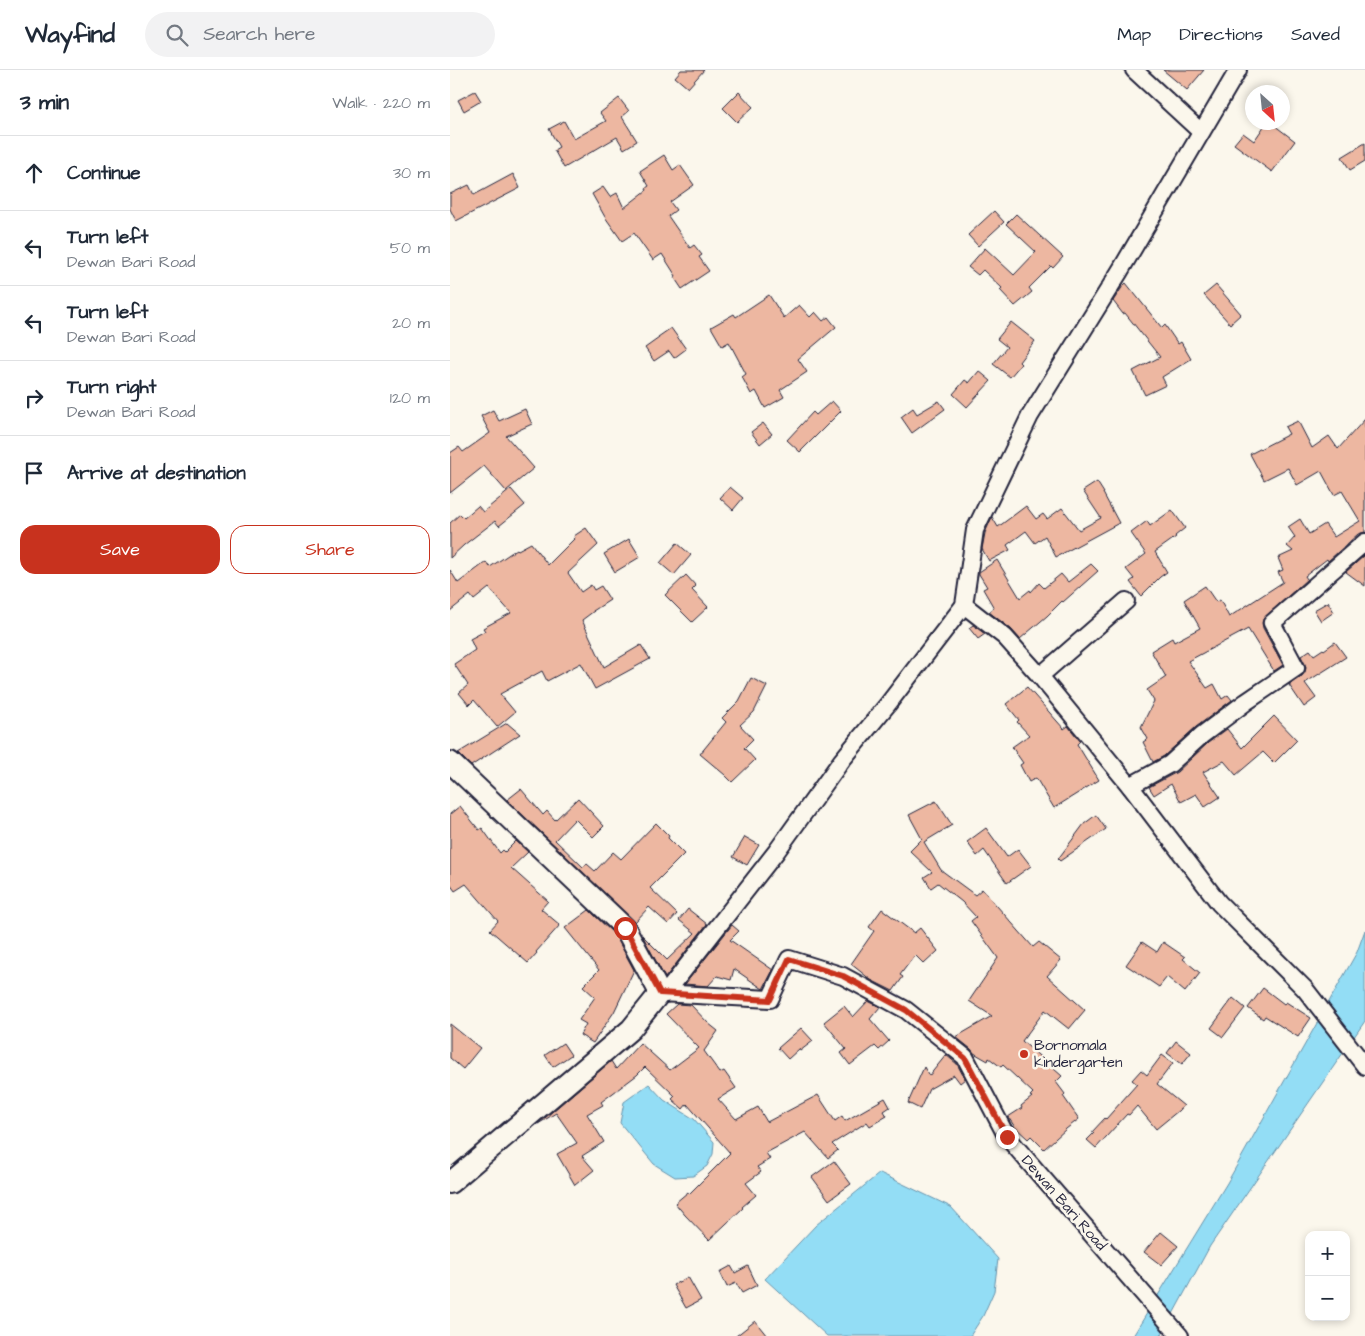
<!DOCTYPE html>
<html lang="en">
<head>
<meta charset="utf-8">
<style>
	body { margin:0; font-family:"Architects Daughter",sans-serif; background:#f2f2f3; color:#1f2937 }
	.controls { position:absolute; right:15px; bottom:15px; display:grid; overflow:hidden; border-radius:10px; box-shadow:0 2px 8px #0003 }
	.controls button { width:45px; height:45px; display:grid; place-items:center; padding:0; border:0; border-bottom:1px solid #e0e1e3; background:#fff; color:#1f2937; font:25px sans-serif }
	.compass { position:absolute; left:795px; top:15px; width:45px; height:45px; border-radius:50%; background:#fff; box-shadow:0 2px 8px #0003; rotate:153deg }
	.stop { position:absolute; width:15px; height:15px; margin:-11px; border:4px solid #c8321e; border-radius:50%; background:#fff }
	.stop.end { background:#c8321e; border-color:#fff; box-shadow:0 1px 5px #0008 }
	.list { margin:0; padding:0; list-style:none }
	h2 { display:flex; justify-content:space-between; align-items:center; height:65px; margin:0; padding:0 20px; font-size:21px }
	h2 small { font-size:16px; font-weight:400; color:#747a83 }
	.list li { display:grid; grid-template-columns:32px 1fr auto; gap:15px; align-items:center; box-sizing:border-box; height:75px; padding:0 20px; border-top:1px solid #e0e1e3 }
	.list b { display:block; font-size:19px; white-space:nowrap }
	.list p { margin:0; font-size:16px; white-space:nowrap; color:#747a83 }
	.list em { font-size:16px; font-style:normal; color:#747a83 }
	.actions { display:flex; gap:10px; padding:15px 20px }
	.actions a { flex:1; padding:11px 0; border:1px solid #c8321e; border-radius:15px; text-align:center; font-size:18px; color:#c8321e }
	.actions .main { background:#c8321e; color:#fff }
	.icon { flex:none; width:28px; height:28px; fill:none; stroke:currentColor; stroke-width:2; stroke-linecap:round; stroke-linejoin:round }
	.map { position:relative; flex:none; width:915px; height:1266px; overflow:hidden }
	header { display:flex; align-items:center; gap:30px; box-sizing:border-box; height:70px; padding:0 25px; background:#fff; border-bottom:1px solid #e0e1e3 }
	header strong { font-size:24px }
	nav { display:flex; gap:28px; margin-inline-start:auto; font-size:18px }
	.search { width:350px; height:45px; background:#f2f2f3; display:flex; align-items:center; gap:12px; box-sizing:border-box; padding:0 18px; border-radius:28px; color:#747a83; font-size:19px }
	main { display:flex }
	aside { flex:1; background:#fff }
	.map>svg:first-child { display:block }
</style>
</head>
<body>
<header>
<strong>Wayfind</strong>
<div class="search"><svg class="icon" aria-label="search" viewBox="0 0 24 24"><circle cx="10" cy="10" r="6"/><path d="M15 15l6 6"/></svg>Search here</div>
<nav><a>Map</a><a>Directions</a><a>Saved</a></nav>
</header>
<main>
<aside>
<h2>3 min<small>Walk · 220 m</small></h2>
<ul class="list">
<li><svg class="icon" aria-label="ahead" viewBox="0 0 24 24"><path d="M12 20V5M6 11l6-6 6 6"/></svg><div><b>Continue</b></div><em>30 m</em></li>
<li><svg class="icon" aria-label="left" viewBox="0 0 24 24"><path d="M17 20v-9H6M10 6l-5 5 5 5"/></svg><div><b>Turn left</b><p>Dewan Bari Road</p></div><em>50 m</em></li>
<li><svg class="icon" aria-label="left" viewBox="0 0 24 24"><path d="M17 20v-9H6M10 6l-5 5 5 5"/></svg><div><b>Turn left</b><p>Dewan Bari Road</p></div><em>20 m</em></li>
<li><svg class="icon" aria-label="right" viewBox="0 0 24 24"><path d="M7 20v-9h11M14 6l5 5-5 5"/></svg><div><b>Turn right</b><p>Dewan Bari Road</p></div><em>120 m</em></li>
<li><svg class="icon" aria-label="arrive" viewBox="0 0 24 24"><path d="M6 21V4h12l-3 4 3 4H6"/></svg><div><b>Arrive at destination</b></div></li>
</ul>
<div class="actions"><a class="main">Save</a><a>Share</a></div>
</aside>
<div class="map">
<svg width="915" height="1266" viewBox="0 0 915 1266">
	<rect width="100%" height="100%" fill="#fbf7ec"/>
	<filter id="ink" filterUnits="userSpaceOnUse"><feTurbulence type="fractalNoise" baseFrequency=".02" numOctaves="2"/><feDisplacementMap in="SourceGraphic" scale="10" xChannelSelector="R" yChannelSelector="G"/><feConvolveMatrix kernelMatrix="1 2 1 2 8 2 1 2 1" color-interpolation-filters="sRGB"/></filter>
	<g filter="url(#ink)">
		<g fill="#93ddf5" stroke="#6692ab">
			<polygon points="915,860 915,951 760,1176 711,1266 683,1266 777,1113 907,882"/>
			<polygon points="199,1014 214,1030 244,1049 264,1072 263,1084 257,1096 243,1106 225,1107 204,1094 170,1053 174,1032"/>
			<polygon points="430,1103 501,1137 548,1189 544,1221 533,1246 520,1266 377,1266 315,1209 366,1155"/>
		</g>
		<g fill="#edb7a1" stroke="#22223b">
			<polygon points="231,0 254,0 238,18 225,7"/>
			<polygon points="713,0 754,0 737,20"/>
			<polygon points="25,21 31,31 14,41 8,30"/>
			<polygon points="289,22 303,37 287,52 273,38"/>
			<polygon points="169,28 179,41 172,47 187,71 174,79 167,67 114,98 104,80 109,77 99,59 114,51 124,69 156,51 150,43"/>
			<polygon points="817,52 820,52 845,71 822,102 784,74 793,63 804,71"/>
			<polygon points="915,73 915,91 900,100 892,87"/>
			<polygon points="214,85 223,100 230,95 244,115 220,132 226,140 218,146 240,178 244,175 252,185 249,187 259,201 232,219 224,207 226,206 212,184 203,190 184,163 172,171 155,147 142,124 153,117 160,127 167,123 174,138 197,120 196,118 199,116 190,101"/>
			<polygon points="63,104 70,118 6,151 0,139 0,124 19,115 24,125"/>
			<polygon points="544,141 554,152 528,176 518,165"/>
			<polygon points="566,144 613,187 603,198 601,196 579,218 582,222 565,236 550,220 552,218 533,200 528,205 518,197 535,178 564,205 586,182 556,154"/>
			<polygon points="676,213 712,258 715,255 728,274 731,272 741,289 712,307 716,315 695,325 683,301 710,287 675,243 673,244 663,231 673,216"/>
			<polygon points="766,215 791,244 780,254 754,225"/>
			<polygon points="319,225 334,248 349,235 360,247 365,242 373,251 378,247 386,257 348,289 357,302 330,320 334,327 315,338 306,321 301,324 292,307 296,304 279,272 272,276 261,257 284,244 286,247"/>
			<polygon points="561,252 585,271 569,292 571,294 560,307 543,294 557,277 547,269"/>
			<polygon points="221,258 236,279 224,288 219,281 204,291 195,278 209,268 208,267"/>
			<polygon points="529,301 541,311 517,337 503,324 515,310 519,313"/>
			<polygon points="382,331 391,341 350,382 337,370 363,342 366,345"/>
			<polygon points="489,331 495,339 462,363 451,347 463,338 467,344"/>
			<polygon points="75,339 82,354 56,366 84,398 56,421 34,396 0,423 0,383 9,377 13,382 40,363 31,346 43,340 49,351"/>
			<polygon points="915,349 915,462 908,464 878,491 877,489 855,506 857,509 813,549 812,553 813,558 833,595 824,601 798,559 738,591 757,618 764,614 772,629 778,625 782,630 746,657 714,686 703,692 693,672 698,669 691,657 704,631 697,620 716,607 701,581 722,568 724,572 750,558 734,530 755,516 766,532 770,530 779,547 833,512 828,502 833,500 828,488 843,481 837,476 845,467 838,457 850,449 859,464 875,454 884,467 910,451 892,421 884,425 871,401 847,415 838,398 814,410 800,384 839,364 835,357 848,351 862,378 879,366 888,379"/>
			<polygon points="313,353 322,364 310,374 301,362"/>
			<polygon points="647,412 654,423 653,423 669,453 606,487 595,466 585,473 576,461 557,475 560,480 539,491 532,479 535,463 542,447 548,457 576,436 586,449 593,444 597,449 612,438 629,460 651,448 633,421"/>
			<polygon points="280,417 293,428 283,440 270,428"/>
			<polygon points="61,419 75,435 49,456 45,451 14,475 0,488 0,453 10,444 14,448 28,436 33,442"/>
			<polygon points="722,440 735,458 725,466 726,467 705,482 717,502 710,507 691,526 680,512 684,509 676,499 696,484 681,463 697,451 700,456"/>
			<polygon points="136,458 148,475 118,503 131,522 141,515 144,520 151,516 160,530 143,541 144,541 132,550 154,597 191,575 200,589 145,619 131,593 97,611 92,601 50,624 65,642 47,657 24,630 19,635 9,623 18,615 4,594 25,580 20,569 35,561 33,558 61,543 39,518 24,530 20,525 0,541 0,500 8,513 36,492 40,497 67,479 68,480 81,473 98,495 125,468 124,466"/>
			<polygon points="179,469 190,487 165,502 154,484"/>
			<polygon points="227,473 241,485 224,505 210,493"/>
			<polygon points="915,485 915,516 896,502"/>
			<polygon points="547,490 570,528 580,520 581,522 589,513 594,518 611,504 618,512 641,494 648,501 613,532 612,531 597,546 570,569 561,559 539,542 544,538 533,519 537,517 529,504 529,502"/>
			<polygon points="236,505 246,516 242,520 258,537 242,552 215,525"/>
			<polygon points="878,532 884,542 871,551 864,540"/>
			<polygon points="523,555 535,564 528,569 519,558"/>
			<polygon points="885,572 896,587 855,613 866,628 854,637 839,615 852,606 855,602 856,598 855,594 851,586 860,580 864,585 873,579 874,580"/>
			<polygon points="301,608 317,616 304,642 290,655 303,669 294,678 305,690 282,712 275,705 250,684 276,652 272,648 289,631"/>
			<polygon points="577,617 614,659 618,656 630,671 627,674 649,710 604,738 586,708 579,712 570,695 573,693 562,677 579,665 567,652 569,650 556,634"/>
			<polygon points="824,646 847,670 824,693 813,682 786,705 774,691 753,702 770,727 755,737 746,724 731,732 721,714 704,725 699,717 727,702 758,673 777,659 792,678"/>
			<polygon points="57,653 70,664 21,696 8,683"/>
			<polygon points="71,719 93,745 97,741 105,750 128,728 154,756 143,767 125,749 105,770 133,797 137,794 145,801 163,782 171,789 206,753 219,766 218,768 234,784 200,818 227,844 218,854 199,837 185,852 57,730"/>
			<polygon points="486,731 502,755 474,772 491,800 525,825 532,819 583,877 589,872 611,890 597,906 635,940 619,959 595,940 572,971 612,1006 606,1012 615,1024 613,1026 629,1049 616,1059 594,1079 581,1066 578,1069 565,1057 558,1047 572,1038 571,1036 582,1027 580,1026 583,1023 553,995 551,997 539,988 538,991 524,983 521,979 506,967 542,946 519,931 548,888 521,851 526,847 512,832 488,813 481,818 474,807 482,802 460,781 472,769 459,745"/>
			<polygon points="10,736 29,760 32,758 50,783 53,780 55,782 66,771 78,782 61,798 98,831 91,839 110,855 86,882 87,883 78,893 40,860 48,851 16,814 5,821 0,814 0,744"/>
			<polygon points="646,745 656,759 610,791 608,789 634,754"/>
			<polygon points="536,758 557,787 568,779 581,796 557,813 534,780 527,786 517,772"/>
			<polygon points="295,767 309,775 297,795 283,787"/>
			<polygon points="238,839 257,854 215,908 192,865 217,890 245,863 229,850"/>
			<polygon points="432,839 464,863 470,858 488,881 474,894 465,885 450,905 453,907 443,921 421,910 401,894 424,861 419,857"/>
			<polygon points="139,840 165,865 184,900 164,942 143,973 130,965 136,954 129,950 145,927 133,916 149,900 115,858"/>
			<polygon points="282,855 289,861 280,870 323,900 313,919 284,899 281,910 267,906 258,916 235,914"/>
			<polygon points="692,872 707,882 713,872 735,887 733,889 750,903 735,922 717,907 709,917 676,895"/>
			<polygon points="813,918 834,934 836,932 861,948 848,967 815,946 813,949 798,938"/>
			<polygon points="783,928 795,938 773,967 761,958"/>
			<polygon points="418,931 430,937 420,949 439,971 429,980 425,976 400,995 391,983 396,979 374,952 394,936 403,947"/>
			<polygon points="227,934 241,935 258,953 268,961 254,981 270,1003 274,1001 286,1018 268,1029 286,1049 308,1037 317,1052 368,1025 385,1051 392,1046 395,1051 435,1028 440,1037 434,1041 437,1046 420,1056 417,1052 382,1074 388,1080 378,1088 355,1062 316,1083 320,1089 307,1097 311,1102 296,1113 306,1125 292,1137 293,1138 259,1170 235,1145 225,1133 238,1122 239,1124 280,1083 237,1034 233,1039 222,1029 225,1026 195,997 187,1005 151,1032 153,1035 137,1044 154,1072 132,1086 144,1100 125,1115 107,1084 127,1073 106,1043 88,1054 161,991 166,999 190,973 220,1000 249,978 216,944"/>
			<polygon points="0,954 30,978 13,999 0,988"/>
			<polygon points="351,958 363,971 350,981 349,979 338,989 328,978"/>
			<polygon points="726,971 741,983 732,994 717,983"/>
			<polygon points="113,973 121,985 103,997 95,985"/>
			<polygon points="496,985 507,994 515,1009 510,1013 504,1005 479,1019 470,1039 458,1033 474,997 479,1006"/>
			<polygon points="712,985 723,993 707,1014 734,1036 706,1059 687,1036 679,1045 677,1044 646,1078 637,1070 644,1063 642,1062 655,1048 656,1049 687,1014 682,1010 691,1000 697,1005"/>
			<polygon points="384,1091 401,1114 379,1130 362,1107"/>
			<polygon points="711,1162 728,1176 711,1195 694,1182"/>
			<polygon points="281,1196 285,1203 298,1196 307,1215 292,1223 286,1213 277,1217 270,1202"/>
			<polygon points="238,1207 251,1230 236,1238 223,1215"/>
			<polygon points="305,1251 317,1266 286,1266"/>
		</g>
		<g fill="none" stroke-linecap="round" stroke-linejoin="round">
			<g stroke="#22223b" stroke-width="20">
				<g id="minor">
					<polyline points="684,0 751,62"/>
					<polyline points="514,535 555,567 590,606 680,716 769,833 855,919 915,996"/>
					<polyline points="590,606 676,531"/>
					<polyline points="680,716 720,694 752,665 796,632 846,598 822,553 915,472"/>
					<polyline points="210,923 320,929 339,889 393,906 456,940 515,987 557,1067 730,1266"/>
					<polyline points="215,924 326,782 392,690 438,634 514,535 525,460 580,346 670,201 788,0"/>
				</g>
			</g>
			<g stroke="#22223b" stroke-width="24">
				<polyline id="major" points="0,692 175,858 210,923 181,959 0,1113"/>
			</g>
			<use href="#minor" stroke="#fbf7ec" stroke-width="16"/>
			<use href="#major" stroke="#fbf7ec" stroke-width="20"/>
		</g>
	</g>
	<g fill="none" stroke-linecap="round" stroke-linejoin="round" filter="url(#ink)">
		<polyline stroke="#c8321e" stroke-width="6" points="175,858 210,923 320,930 339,889 393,906 456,940 515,988 557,1067"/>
	</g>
	<circle fill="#c8321e" stroke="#fbf7ec" stroke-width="2" cx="574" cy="984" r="5"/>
	<g text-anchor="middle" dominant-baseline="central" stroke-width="5" stroke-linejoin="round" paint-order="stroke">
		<g font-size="15" fill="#22223b" stroke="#fbf7ec" text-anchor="start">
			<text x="584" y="975">Bornomala<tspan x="584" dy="17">kindergarten</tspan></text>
		</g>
		<g font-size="15" fill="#22223b" stroke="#fbf7ec">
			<text transform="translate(614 1133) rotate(49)">Dewan Bari Road</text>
		</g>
	</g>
</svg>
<div class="controls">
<button>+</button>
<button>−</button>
</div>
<svg class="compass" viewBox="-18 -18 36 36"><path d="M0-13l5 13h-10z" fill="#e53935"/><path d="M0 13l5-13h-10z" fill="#747a83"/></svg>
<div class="stop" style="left:175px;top:858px"></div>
<div class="stop end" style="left:557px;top:1067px"></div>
</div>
</main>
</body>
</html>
